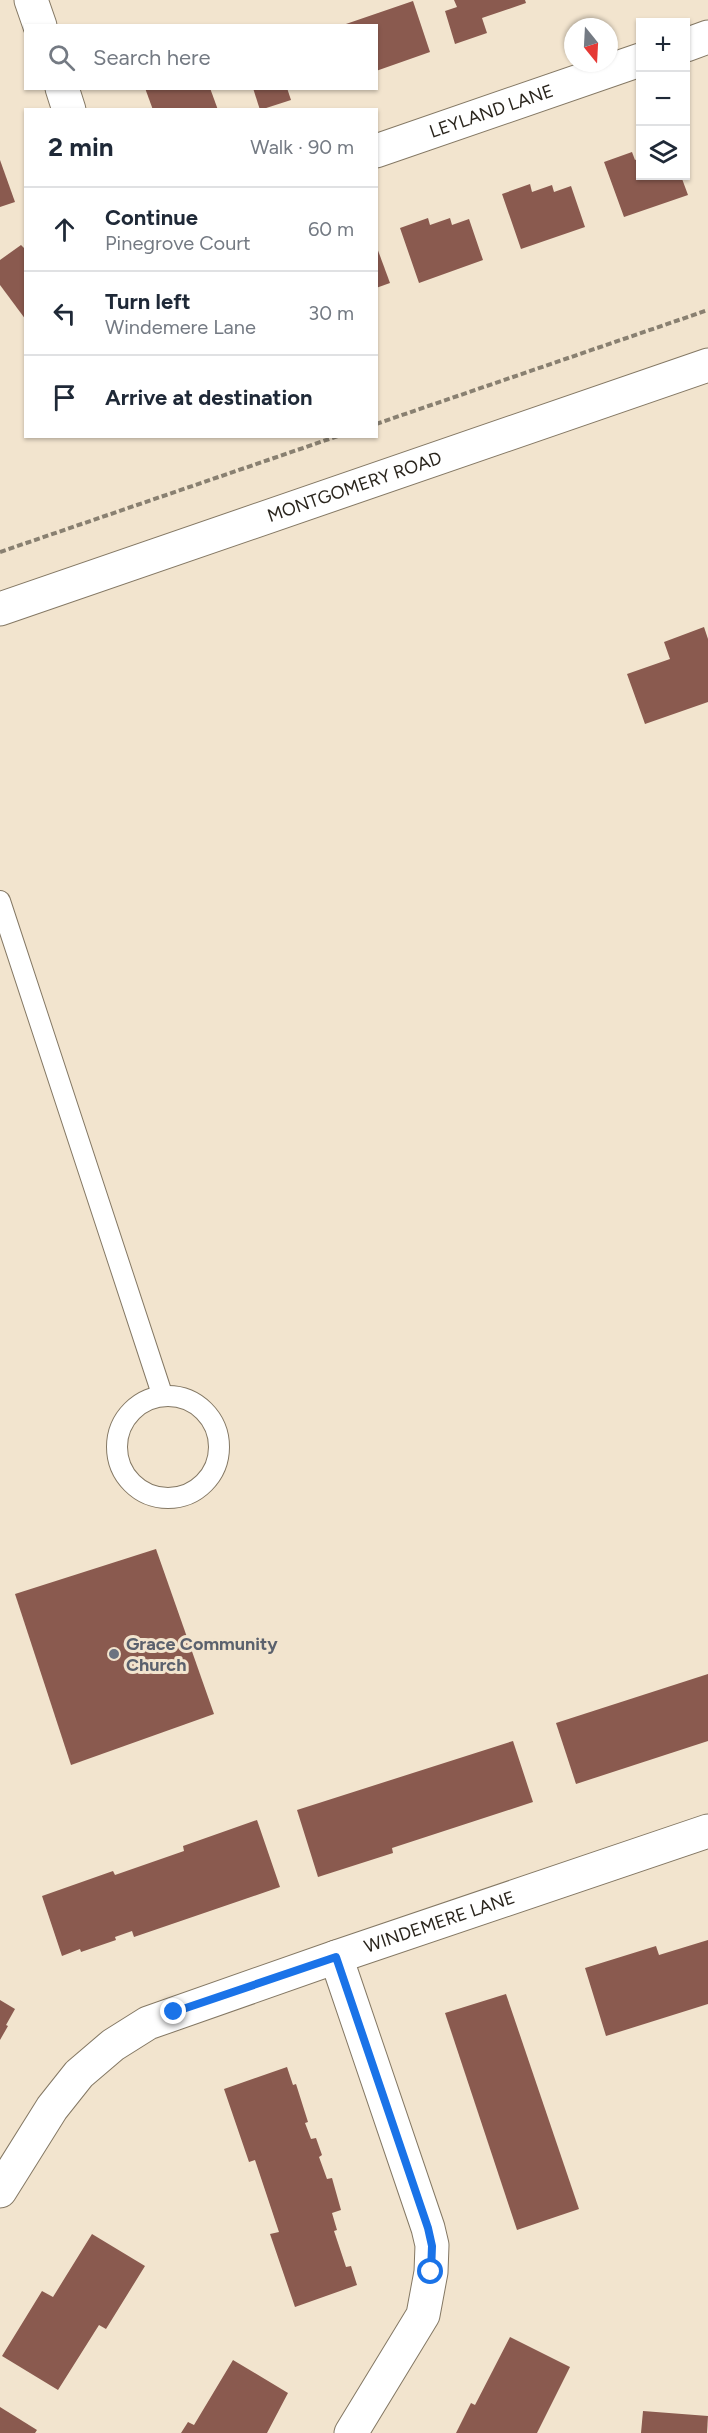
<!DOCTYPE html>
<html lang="en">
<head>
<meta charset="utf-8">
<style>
	body { margin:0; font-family:Figtree,sans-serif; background:#f6f6f7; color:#1f2937 }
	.controls { position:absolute; right:18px; top:18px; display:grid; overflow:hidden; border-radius:0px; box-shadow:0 2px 4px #0004 }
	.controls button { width:54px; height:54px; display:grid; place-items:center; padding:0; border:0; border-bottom:2px solid #e0e1e3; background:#fff; color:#1f2937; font:30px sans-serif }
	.compass { position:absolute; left:564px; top:18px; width:54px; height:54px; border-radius:50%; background:#fff; box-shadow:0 2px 4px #0004; rotate:162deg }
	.stop { position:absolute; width:18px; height:18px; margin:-14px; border:4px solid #1a73e8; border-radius:50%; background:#fff }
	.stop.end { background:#1a73e8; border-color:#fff; box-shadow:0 2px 6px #0008 }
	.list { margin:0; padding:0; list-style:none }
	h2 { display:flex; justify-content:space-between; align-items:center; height:78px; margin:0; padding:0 24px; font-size:26px }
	h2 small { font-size:20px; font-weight:400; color:#747a83 }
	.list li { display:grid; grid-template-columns:39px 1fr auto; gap:18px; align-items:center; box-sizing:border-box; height:84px; padding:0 24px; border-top:2px solid #e0e1e3 }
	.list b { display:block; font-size:22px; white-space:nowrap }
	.list p { margin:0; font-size:20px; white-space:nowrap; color:#747a83 }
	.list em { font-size:20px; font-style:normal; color:#747a83 }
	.icon { flex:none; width:33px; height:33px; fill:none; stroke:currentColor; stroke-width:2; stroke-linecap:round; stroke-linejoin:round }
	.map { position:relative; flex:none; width:708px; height:2433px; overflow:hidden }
	.search { position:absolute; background:#fff; box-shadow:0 2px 4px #0004; left:24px; top:24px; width:354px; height:66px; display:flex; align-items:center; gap:15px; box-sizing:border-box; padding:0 21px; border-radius:0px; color:#747a83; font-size:22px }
	.panel { position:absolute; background:#fff; box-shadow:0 2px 4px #0004; left:24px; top:108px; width:354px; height:330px; border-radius:0px }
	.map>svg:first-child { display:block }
</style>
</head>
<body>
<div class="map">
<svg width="708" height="2433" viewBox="0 0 708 2433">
	<rect width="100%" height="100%" fill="#f2e4ce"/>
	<g fill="#8a5a4f">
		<polygon points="454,0 525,0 526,3 482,18 487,33 455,44 445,11 457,7"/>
		<polygon points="413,1 430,52 376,71 376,26 343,25"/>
		<polygon points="145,88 210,88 218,110 153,110"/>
		<polygon points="253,88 287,88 291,100 260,110"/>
		<polygon points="632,152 635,160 640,158 640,176 681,176 688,195 624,217 604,162"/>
		<polygon points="0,160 15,202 0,207"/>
		<polygon points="530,184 532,192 552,185 554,192 571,186 585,227 521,249 502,194"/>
		<polygon points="428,218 430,225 450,218 452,225 469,219 483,260 419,283 400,228"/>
		<polygon points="21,245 26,250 26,320 0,285 0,260"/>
		<polygon points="376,245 390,283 376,288"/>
		<polygon points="704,627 708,639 708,702 645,724 627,674 670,659 664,642"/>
		<polygon points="156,1549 214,1714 71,1765 15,1594"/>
		<polygon points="708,1674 708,1741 576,1784 556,1723"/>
		<polygon points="513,1741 533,1802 392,1848 393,1853 318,1877 297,1810"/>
		<polygon points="257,1820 280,1887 134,1937 132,1931 115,1937 116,1940 81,1952 80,1949 62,1956 42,1896 113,1871 115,1875 184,1851 183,1846"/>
		<polygon points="708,1940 708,2004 606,2036 585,1968 656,1946 659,1955"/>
		<polygon points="506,1994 579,2209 517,2230 445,2013"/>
		<polygon points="0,2000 15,2009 6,2025 8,2026 0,2040"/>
		<polygon points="287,2067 293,2085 296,2084 308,2122 305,2123 311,2139 316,2138 322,2155 319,2157 327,2179 332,2178 341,2210 332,2213 337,2230 334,2231 346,2267 351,2266 357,2285 295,2307 270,2234 279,2232 255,2160 249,2162 224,2089"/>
		<polygon points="92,2234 145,2266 106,2329 99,2325 58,2390 2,2356 42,2291 53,2297"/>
		<polygon points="510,2337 570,2367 537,2433 456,2433 471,2403 475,2405"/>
		<polygon points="233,2360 288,2393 267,2433 181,2433 188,2422 194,2425"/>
		<polygon points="0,2407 37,2430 35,2433 0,2433"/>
		<polygon points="643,2411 708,2416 707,2433 641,2433"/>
	</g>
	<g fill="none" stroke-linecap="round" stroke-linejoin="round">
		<g stroke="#847864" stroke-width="22">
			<g id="service">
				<polyline points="0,901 162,1394"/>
				<circle cx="168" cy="1447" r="51"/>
			</g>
		</g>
		<g stroke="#847864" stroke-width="35">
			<g id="minor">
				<polyline points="31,0 40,26"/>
				<polyline points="686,45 708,37"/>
				<polyline points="62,88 69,110"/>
				<path id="s1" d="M376 151 640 60"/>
				<polyline points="336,1957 428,2228 432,2245 431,2272 423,2315 351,2433"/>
				<path id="s2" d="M0 2191 52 2108 79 2074 113 2045 148 2023 336 1957 708 1831"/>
			</g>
		</g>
		<g stroke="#847864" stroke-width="35">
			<g id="tertiary">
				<path id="s3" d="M0 609 708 365"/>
			</g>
		</g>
		<g stroke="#898071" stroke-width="4" stroke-dasharray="6 3" stroke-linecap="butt">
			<polyline points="376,424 708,310"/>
			<polyline points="0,552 338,436"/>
		</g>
		<use href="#service" stroke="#fff" stroke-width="20"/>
		<use href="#minor" stroke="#fff" stroke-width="33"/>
		<use href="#tertiary" stroke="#fff" stroke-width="33"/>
	</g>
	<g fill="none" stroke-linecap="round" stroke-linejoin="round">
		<polyline stroke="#1a73e8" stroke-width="8" points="174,2012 336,1957 428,2228 432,2246 431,2272"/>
	</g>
	<circle fill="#6b7280" stroke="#f2e4ce" stroke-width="2" cx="114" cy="1654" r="6"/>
	<g text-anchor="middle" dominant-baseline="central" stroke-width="6" stroke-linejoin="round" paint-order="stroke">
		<g font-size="18" fill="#2a251d" stroke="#f2e4ce">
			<text stroke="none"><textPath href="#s1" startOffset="122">LEYLAND LANE</textPath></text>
			<text stroke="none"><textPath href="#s3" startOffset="375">MONTGOMERY ROAD</textPath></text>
			<text stroke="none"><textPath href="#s2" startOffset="536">WINDEMERE LANE</textPath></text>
		</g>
		<g font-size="18" font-weight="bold" fill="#5b616d" stroke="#f2e4ce" text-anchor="start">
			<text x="126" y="1644">Grace Community<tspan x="126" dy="21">Church</tspan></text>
		</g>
	</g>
</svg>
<div class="controls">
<button>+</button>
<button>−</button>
<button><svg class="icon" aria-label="layers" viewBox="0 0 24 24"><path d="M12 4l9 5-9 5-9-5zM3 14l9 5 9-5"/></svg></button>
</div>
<svg class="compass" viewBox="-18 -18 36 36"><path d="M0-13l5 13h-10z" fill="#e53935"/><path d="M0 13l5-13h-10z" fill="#747a83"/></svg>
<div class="stop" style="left:431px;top:2272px"></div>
<div class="stop end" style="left:174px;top:2012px"></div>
<div class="search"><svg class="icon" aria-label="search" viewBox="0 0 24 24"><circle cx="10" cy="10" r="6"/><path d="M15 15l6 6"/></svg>Search here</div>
<section class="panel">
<h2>2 min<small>Walk · 90 m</small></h2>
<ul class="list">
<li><svg class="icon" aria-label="ahead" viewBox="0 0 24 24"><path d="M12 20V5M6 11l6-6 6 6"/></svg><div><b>Continue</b><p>Pinegrove Court</p></div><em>60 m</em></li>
<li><svg class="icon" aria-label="left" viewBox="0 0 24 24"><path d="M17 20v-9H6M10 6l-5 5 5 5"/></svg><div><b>Turn left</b><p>Windemere Lane</p></div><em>30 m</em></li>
<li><svg class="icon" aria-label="arrive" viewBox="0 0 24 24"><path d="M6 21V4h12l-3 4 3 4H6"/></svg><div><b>Arrive at destination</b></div></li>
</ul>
</section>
</div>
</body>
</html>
